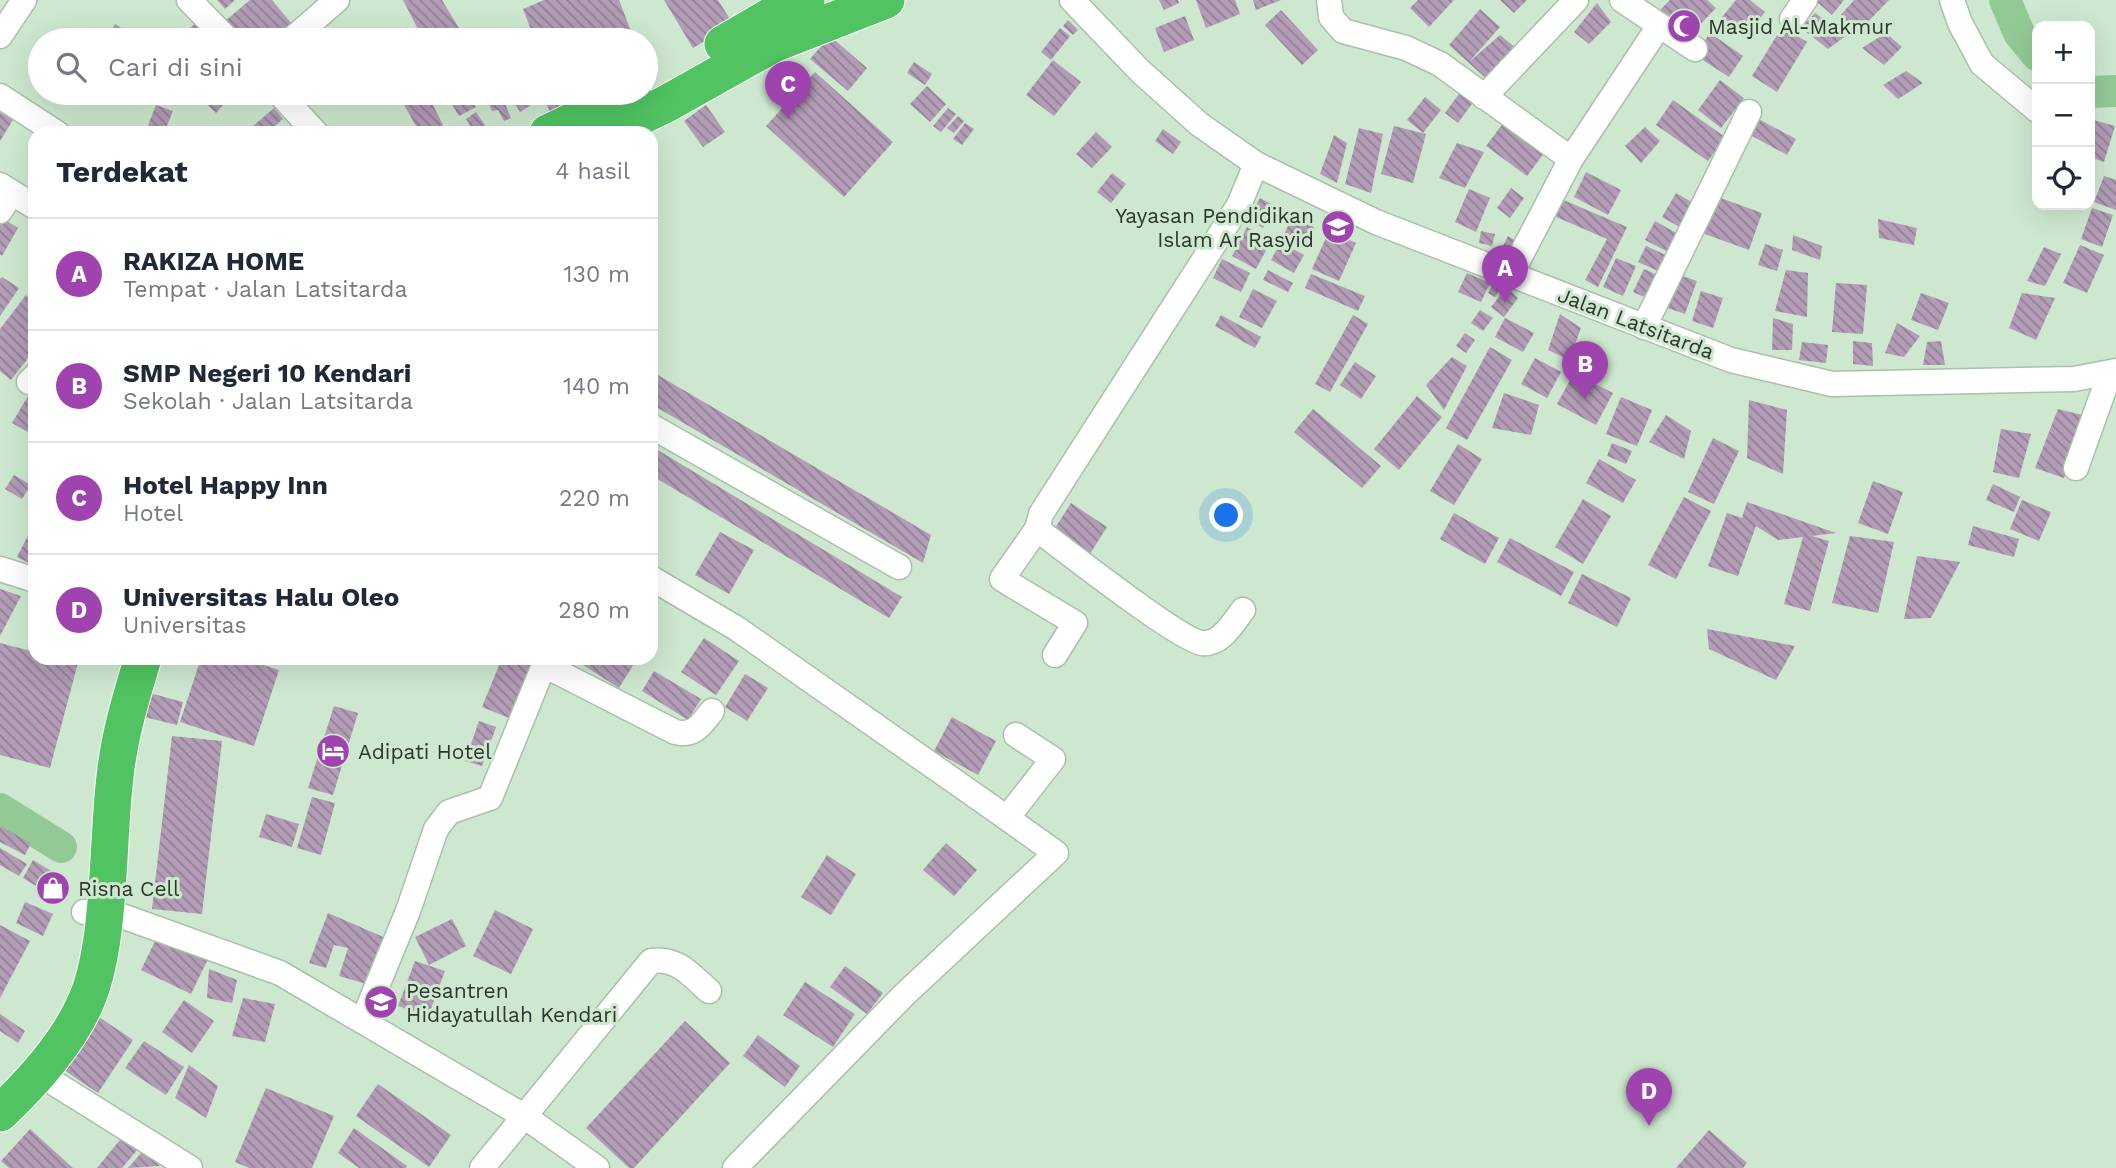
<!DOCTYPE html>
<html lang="id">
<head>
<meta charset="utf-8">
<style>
	body { margin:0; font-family:"Work Sans",sans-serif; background:#f2f2f3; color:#1f2937 }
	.controls { position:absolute; right:21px; top:21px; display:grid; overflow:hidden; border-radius:14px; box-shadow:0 7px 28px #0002 }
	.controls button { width:63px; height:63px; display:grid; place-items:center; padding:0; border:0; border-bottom:2px solid #e0e1e3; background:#fff; color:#1f2937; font:35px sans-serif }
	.you { position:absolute; left:1227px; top:516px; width:24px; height:24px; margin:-18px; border:5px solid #fff; border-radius:50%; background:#1a73e8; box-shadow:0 0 0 10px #1a73e833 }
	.badge { display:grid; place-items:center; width:46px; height:46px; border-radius:50%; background:#9f44ae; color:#fff; font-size:23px; font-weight:700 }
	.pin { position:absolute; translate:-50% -58px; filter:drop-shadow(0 2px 4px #0008) }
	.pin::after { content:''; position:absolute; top:37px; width:24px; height:21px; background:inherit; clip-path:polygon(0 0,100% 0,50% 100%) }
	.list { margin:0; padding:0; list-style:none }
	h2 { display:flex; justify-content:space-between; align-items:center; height:91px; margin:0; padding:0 28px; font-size:30px }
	h2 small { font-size:23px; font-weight:400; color:#747a83 }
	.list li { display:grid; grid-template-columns:46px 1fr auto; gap:21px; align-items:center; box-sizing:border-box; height:112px; padding:0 28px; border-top:2px solid #e0e1e3 }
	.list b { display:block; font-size:26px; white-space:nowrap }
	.list p { margin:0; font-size:23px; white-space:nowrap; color:#747a83 }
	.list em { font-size:23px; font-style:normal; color:#747a83 }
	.icon { flex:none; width:38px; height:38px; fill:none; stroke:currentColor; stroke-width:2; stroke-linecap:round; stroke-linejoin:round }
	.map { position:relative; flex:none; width:2116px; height:1168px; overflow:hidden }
	.search { position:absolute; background:#fff; box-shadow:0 7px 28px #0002; left:28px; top:28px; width:630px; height:77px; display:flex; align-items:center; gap:18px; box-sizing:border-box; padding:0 24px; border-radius:38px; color:#747a83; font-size:26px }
	.panel { position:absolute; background:#fff; box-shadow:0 7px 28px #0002; left:28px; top:126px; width:630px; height:539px; border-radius:21px }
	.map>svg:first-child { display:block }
</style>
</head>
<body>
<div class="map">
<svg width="2116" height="1168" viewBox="0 0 2116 1168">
	<defs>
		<pattern id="building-back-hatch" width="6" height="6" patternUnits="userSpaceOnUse" patternTransform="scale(1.75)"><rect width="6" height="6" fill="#b29cb6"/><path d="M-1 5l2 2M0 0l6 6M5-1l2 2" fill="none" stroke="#918094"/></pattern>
	</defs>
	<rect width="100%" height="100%" fill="#cee8cf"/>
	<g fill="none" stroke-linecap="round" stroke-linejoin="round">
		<g stroke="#92ca96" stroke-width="32">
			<polyline points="2005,0 2019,33 2037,55"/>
			<polyline points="2090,92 2116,91"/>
			<polyline points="0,809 61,847"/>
		</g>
	</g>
	<g fill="url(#building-back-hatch)">
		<polygon points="217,0 235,0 225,9"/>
		<polygon points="250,0 272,0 292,24 273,40 242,40 225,21"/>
		<polygon points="403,0 442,0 465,38 418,40 422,37"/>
		<polygon points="544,0 619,0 631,31 608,40 535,40 523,9"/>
		<polygon points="664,0 718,0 733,24 693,48"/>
		<polygon points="1159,0 1178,0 1179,3 1164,10"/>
		<polygon points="1196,0 1235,0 1240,14 1206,28"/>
		<polygon points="1253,0 1281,0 1256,10"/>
		<polygon points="1418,0 1454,0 1429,27 1410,8"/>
		<polygon points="1500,0 1527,0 1514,13"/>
		<polygon points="1670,0 1707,0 1716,8 1685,40 1657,13"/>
		<polygon points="1736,0 1750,0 1765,12 1746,37 1722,17"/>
		<polygon points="1818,0 1844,0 1832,15 1817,2"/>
		<polygon points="1854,0 1889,0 1859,31 1839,17"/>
		<polygon points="1597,3 1611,22 1589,44 1574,32"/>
		<polygon points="1480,9 1500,27 1469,62 1500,35 1516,48 1489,81 1449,45"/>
		<polygon points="1281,10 1318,50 1302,65 1265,25"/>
		<polygon points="1815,13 1847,35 1828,49 1801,28"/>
		<polygon points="1185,16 1194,40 1164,52 1155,28"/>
		<polygon points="1068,20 1078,30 1073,35 1063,26"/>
		<polygon points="196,23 211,40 176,40"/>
		<polygon points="115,24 141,40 106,39"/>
		<polygon points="1782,27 1807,42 1777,92 1752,76"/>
		<polygon points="1060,28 1070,36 1051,60 1041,52"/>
		<polygon points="1710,33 1743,56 1729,77 1695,55"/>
		<polygon points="1886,33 1902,47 1884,65 1862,48"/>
		<polygon points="830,36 867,68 848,91 810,59"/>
		<polygon points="1053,60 1081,82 1054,116 1026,95"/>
		<polygon points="914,62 932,74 925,85 907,73"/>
		<polygon points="1906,71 1923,83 1898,99 1883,85"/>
		<polygon points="815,72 893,142 844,197 766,126"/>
		<polygon points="1720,80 1744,98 1721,128 1698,110"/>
		<polygon points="927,86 946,104 930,122 910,104"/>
		<polygon points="1464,87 1477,97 1458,123 1445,113"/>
		<polygon points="206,93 214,93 225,103 216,113 200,98"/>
		<polygon points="421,93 427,93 443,125 425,133 420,133 403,103"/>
		<polygon points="445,93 467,93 476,107 459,116"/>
		<polygon points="485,93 505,93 489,101"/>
		<polygon points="559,94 566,111 552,117 545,100"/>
		<polygon points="529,95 534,103 520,112 515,104"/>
		<polygon points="1425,97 1441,110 1423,133 1407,120"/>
		<polygon points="503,99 511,118 504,121 498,110 492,111 489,104"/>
		<polygon points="1673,100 1725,137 1708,161 1656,125"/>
		<polygon points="156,105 173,111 164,133 145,133"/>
		<polygon points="706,105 725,132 703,147 684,121"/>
		<polygon points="274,108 283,119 267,133 257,133 252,127"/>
		<polygon points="948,108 956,114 941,132 933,126"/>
		<polygon points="0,112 13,120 0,141"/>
		<polygon points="476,112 486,127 475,133 466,119"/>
		<polygon points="1751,115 1796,139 1787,155 1743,131"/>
		<polygon points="958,116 964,121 954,133 947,128"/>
		<polygon points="2090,119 2115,126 2104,162 2090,157"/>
		<polygon points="1504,122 1545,152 1527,176 1486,146"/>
		<polygon points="965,123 974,129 962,145 953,139"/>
		<polygon points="1394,126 1426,134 1413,183 1381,174"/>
		<polygon points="1645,127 1660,141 1641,163 1625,146"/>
		<polygon points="1359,128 1383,134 1371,193 1345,184"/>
		<polygon points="1163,129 1181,142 1173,154 1155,141"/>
		<polygon points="1096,132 1112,147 1092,168 1076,154"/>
		<polygon points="1334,135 1347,143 1337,183 1320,174"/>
		<polygon points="1457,143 1484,152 1465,188 1439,178"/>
		<polygon points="1586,172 1621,190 1608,215 1574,197"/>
		<polygon points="1112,173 1126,184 1111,203 1097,192"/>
		<polygon points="2104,176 2116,180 2116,210 2094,202"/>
		<polygon points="1511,188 1524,198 1510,218 1497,208"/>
		<polygon points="1469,189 1490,198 1476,232 1455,222"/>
		<polygon points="1676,193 1697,205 1683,229 1662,217"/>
		<polygon points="1715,196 1762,213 1749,250 1702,233"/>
		<polygon points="1260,198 1275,206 1263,228 1248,219"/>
		<polygon points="1561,199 1627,227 1598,287 1585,280 1607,239 1554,216"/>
		<polygon points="2092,208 2113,215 2102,247 2081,239"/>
		<polygon points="1293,216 1314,227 1304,248 1282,238"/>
		<polygon points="0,217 18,228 2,256 0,254"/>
		<polygon points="1878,219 1917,228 1914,245 1879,238"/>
		<polygon points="1655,221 1678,234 1668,252 1645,240"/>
		<polygon points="1247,227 1271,241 1256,269 1232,256"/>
		<polygon points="1329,231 1356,243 1339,281 1312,269"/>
		<polygon points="1481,231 1495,234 1492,246 1479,243"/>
		<polygon points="1793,235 1822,246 1820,260 1792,250"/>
		<polygon points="1508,236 1516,241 1509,252 1502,248"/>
		<polygon points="1281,242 1304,255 1294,273 1271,260"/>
		<polygon points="1765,244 1783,250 1777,271 1758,265"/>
		<polygon points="2080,245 2104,255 2087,293 2063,283"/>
		<polygon points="1646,246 1666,255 1658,271 1638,262"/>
		<polygon points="2044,247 2061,254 2045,286 2027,281"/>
		<polygon points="1616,258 1636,266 1623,296 1603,287"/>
		<polygon points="1222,259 1250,273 1241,292 1213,278"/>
		<polygon points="1644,269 1660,276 1649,299 1633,292"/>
		<polygon points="1268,270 1293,283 1288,292 1263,280"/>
		<polygon points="1786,270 1808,273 1807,317 1775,311"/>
		<polygon points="1467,273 1490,283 1481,302 1458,292"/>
		<polygon points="1311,274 1365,296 1358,311 1305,288"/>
		<polygon points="1677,274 1697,281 1685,314 1665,307"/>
		<polygon points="2,277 19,288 0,316 0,279"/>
		<polygon points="1496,280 1503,285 1495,297 1488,293"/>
		<polygon points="1836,283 1867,285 1863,334 1832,332"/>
		<polygon points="1506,288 1518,298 1504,317 1491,307"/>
		<polygon points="1253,289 1277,301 1262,328 1239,317"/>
		<polygon points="1701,291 1723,298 1713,328 1692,321"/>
		<polygon points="1921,293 1949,303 1938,330 1911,320"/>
		<polygon points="2022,293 2055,298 2036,340 2009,328"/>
		<polygon points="26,295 35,302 35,349 11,380 0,371 0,329"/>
		<polygon points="1480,310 1493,318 1483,331 1471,323"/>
		<polygon points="1560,314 1581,328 1569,360 1548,350"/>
		<polygon points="1221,315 1261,337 1255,348 1215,326"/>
		<polygon points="1353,315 1368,324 1330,392 1315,384"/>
		<polygon points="1505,318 1534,333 1523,352 1495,337"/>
		<polygon points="1773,318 1793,324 1792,350 1772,350"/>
		<polygon points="1897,323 1920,336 1904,357 1885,353"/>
		<polygon points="1465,333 1475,340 1466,353 1456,346"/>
		<polygon points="1853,341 1872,343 1873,366 1853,364"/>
		<polygon points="1941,341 1945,365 1923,365 1927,342"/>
		<polygon points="1802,342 1828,345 1826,363 1799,360"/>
		<polygon points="1490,347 1512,360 1467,440 1446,428"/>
		<polygon points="1452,357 1467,366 1444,410 1426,385"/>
		<polygon points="1535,358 1561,372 1547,398 1521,384"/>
		<polygon points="1355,362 1376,376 1361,399 1340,385"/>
		<polygon points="651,371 931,535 923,563 651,404"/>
		<polygon points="1574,373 1613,393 1596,425 1557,404"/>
		<polygon points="35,384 35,431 33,435 12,423"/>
		<polygon points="1504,393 1539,405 1531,435 1492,428"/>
		<polygon points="1417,396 1442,417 1399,470 1374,449"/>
		<polygon points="1621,397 1652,410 1637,446 1606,434"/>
		<polygon points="1749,400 1787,410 1783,474 1747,458"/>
		<polygon points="1313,409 1381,466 1362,488 1294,432"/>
		<polygon points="2058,409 2090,417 2064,478 2035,468"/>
		<polygon points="1666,415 1691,431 1684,459 1649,442"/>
		<polygon points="2001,429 2031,434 2019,478 1993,472"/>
		<polygon points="1713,438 1739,451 1714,504 1688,492"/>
		<polygon points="1612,443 1632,451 1626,464 1607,456"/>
		<polygon points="1458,444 1482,459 1454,505 1430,491"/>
		<polygon points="651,446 902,597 889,618 651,475"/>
		<polygon points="1599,459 1636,480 1623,503 1586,483"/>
		<polygon points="14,475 31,485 22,499 5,489"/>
		<polygon points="1873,481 1903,492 1888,534 1858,523"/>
		<polygon points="1993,484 2020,497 2014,512 1986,500"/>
		<polygon points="1684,497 1711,511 1676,579 1648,565"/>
		<polygon points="1583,499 1611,516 1583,564 1555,547"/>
		<polygon points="2022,500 2051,512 2039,541 2010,529"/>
		<polygon points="1747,502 1836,533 1812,536 1829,541 1810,611 1784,604 1803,537 1778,540 1756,526 1738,576 1708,566 1727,513 1742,518"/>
		<polygon points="1071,503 1107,527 1088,557 1052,533"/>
		<polygon points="1454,513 1499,538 1485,564 1440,539"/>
		<polygon points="35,522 35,566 17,557"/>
		<polygon points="1973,526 2019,539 2014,557 1968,545"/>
		<polygon points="720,532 754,550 729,594 695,575"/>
		<polygon points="1850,536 1894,542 1878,613 1832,603"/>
		<polygon points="1510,538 1574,572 1561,596 1497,562"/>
		<polygon points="1917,556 1960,562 1931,618 1904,619"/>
		<polygon points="1582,574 1631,598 1617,627 1568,603"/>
		<polygon points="0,589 21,596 0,636"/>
		<polygon points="1707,629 1795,646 1776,680 1709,649"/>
		<polygon points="704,638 739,661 716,695 681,672"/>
		<polygon points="0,643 35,652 35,658 58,658 78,663 50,768 0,755"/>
		<polygon points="201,658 242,658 279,670 254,746 180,722"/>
		<polygon points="502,658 513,658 531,665 509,718 482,707"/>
		<polygon points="572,658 635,658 637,659 619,688"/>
		<polygon points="654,671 701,699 688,720 642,691"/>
		<polygon points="745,674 768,688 747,721 725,707"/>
		<polygon points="146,692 183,702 177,725 140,716"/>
		<polygon points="334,706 358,713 333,795 308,788"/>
		<polygon points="952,717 996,741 978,775 934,751"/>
		<polygon points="479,721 496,727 482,766 465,761"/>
		<polygon points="172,736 222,741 202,914 152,909"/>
		<polygon points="312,797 335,803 321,855 297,848"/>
		<polygon points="266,814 299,824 292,847 259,837"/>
		<polygon points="0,826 31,843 25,855 0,842"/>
		<polygon points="946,843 977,870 954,896 923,870"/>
		<polygon points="0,848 27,864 19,876 0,865"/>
		<polygon points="827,855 856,874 831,915 801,897"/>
		<polygon points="33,860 63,878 52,896 23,878"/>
		<polygon points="25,902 53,914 43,936 16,923"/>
		<polygon points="495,910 533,929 511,974 473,956"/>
		<polygon points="328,913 388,939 373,986 339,976 348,948 334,945 326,968 309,963"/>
		<polygon points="452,919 466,946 429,965 415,937"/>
		<polygon points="0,925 30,941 0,998"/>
		<polygon points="159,933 209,957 191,994 141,970"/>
		<polygon points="415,961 445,971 428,1017 398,1006"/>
		<polygon points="845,966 883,993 867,1014 830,987"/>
		<polygon points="209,969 237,980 232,1003 207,998"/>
		<polygon points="805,982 855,1014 833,1047 783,1015"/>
		<polygon points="243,998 275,1004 265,1042 232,1036"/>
		<polygon points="184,1000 214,1021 192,1053 162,1032"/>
		<polygon points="0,1014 25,1031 18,1043 0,1031"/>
		<polygon points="99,1017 133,1040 98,1093 64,1070"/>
		<polygon points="685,1021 730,1063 634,1168 629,1168 586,1128"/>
		<polygon points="758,1035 800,1066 785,1087 743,1056"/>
		<polygon points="144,1041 184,1067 166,1095 125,1068"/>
		<polygon points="189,1065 218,1086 206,1118 175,1098"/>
		<polygon points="378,1084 451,1135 429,1167 356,1116"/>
		<polygon points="266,1088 334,1116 312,1168 249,1168 235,1162"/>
		<polygon points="354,1128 407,1166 406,1168 359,1168 338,1153"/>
		<polygon points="30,1129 73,1168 9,1168 1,1161"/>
		<polygon points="1709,1130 1747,1163 1743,1168 1676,1168"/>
		<polygon points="124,1135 139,1148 122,1168 97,1168"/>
		<polygon points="143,1151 160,1166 128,1168"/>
	</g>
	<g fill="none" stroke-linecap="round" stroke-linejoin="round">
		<g stroke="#a8c1a9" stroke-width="27">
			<g id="minor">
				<polyline points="189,0 228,40"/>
				<polyline points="1072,0 1140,71 1199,124 1256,164 1376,222 1731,360 1832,384 2074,379 2116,371"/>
				<polyline points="1329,0 1331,17 1343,31 1406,48 1440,64 1571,159 1511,274"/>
				<polyline points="1622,0 1695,49"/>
				<polyline points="1952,0 1960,23 1982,64 2037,110"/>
				<polyline points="1792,19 1805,0"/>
				<polyline points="0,36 24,0"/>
				<polyline points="291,40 337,0"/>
				<polyline points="279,93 316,133"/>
				<polyline points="0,96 57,133"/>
				<polyline points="1484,97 1576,0"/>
				<polyline points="1571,159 1659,26"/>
				<polyline points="0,185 35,207"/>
				<polyline points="0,211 12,193"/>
				<polyline points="1644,327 1749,112"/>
				<polyline points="29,382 35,376"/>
				<polyline points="651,426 899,567"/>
				<polyline points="2076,468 2110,373"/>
				<path d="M1037 529C1062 548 1181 641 1202 643 1221 645 1233 623 1243 610"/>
				<polyline points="0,569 35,580"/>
				<polyline points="651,578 736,628 1007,818 1053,759 1016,735"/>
				<polyline points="1055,655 1075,623 1002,579 1037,529 1041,514 1239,205 1256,164"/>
				<polyline points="84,912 103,911 122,916 280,973 524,1116 597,1168"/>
				<path d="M363 1020 408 911 436 829 449 812 490 798 544 665 675 732C694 737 701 725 712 711"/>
				<polyline points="38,1073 190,1168"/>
				<path d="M482 1168 651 961C677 957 691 975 709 991"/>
				<polyline points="735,1168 904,995 1056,853 1007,818"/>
			</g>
		</g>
		<g stroke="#fff" stroke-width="39">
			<g id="highway">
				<polyline points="723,44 790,5 806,0"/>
				<polyline points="548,133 632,93"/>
				<polyline points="606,133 666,104 773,44 886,0"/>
				<path d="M0 1113C34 1081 69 1042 87 999 111 941 107 842 115 777 119 737 131 697 143 658"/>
			</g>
		</g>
		<use href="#minor" stroke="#fff" stroke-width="24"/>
		<use href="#highway" stroke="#51c362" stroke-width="37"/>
	</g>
	<defs>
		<g id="mosque-disc" transform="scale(1.75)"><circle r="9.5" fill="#9f44ae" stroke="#cee8cf"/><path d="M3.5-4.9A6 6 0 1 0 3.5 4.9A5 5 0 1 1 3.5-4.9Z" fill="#fff"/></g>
		<g id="school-disc" transform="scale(1.75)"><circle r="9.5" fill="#9f44ae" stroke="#cee8cf"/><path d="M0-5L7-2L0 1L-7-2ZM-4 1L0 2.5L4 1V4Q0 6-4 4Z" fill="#fff"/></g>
		<g id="hotel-disc" transform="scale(1.75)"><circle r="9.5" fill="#9f44ae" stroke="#cee8cf"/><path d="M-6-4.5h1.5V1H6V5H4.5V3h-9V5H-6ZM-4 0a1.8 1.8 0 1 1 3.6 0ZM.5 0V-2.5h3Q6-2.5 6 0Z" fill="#fff"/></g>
		<g id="shop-disc" transform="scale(1.75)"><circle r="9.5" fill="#9f44ae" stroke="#cee8cf"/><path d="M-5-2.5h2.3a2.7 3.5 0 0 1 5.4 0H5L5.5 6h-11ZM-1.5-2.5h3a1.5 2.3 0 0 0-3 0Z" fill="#fff"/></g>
	</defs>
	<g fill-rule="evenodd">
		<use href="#mosque-disc" x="1684" y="26"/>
		<use href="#school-disc" x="1338" y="227"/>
		<use href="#hotel-disc" x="333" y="751"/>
		<use href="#shop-disc" x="53" y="888"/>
		<use href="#school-disc" x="381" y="1002"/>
	</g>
	<g text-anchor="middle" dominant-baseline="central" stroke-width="6" stroke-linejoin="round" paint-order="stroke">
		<g font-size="21" fill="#2d372d" stroke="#cee8cf" text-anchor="start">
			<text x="1708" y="26">Masjid Al-Makmur</text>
			<text x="1314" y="215" text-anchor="end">Yayasan Pendidikan<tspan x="1314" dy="24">Islam Ar Rasyid</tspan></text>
			<text x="358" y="751">Adipati Hotel</text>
			<text x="78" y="888">Risna Cell</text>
			<text x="406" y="990">Pesantren<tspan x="406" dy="24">Hidayatullah Kendari</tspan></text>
		</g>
		<g font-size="21" fill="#2d372d" stroke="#cee8cf">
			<text transform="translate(1636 323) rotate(21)">Jalan Latsitarda</text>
		</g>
	</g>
</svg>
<div class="controls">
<button>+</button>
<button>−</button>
<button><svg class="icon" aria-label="locate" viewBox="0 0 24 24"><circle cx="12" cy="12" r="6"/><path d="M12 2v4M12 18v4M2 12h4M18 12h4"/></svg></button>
</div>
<div class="you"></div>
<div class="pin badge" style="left:1505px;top:303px">A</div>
<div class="pin badge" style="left:1585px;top:399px">B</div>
<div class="pin badge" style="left:788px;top:119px">C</div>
<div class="pin badge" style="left:1649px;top:1126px">D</div>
<div class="search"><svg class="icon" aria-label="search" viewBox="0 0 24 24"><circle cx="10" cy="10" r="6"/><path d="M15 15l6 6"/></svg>Cari di sini</div>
<section class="panel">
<h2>Terdekat<small>4 hasil</small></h2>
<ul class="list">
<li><span class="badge">A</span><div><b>RAKIZA HOME</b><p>Tempat · Jalan Latsitarda</p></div><em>130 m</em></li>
<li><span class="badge">B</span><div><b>SMP Negeri 10 Kendari</b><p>Sekolah · Jalan Latsitarda</p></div><em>140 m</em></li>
<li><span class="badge">C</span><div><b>Hotel Happy Inn</b><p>Hotel</p></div><em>220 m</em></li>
<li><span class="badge">D</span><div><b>Universitas Halu Oleo</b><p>Universitas</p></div><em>280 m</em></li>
</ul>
</section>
</div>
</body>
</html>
